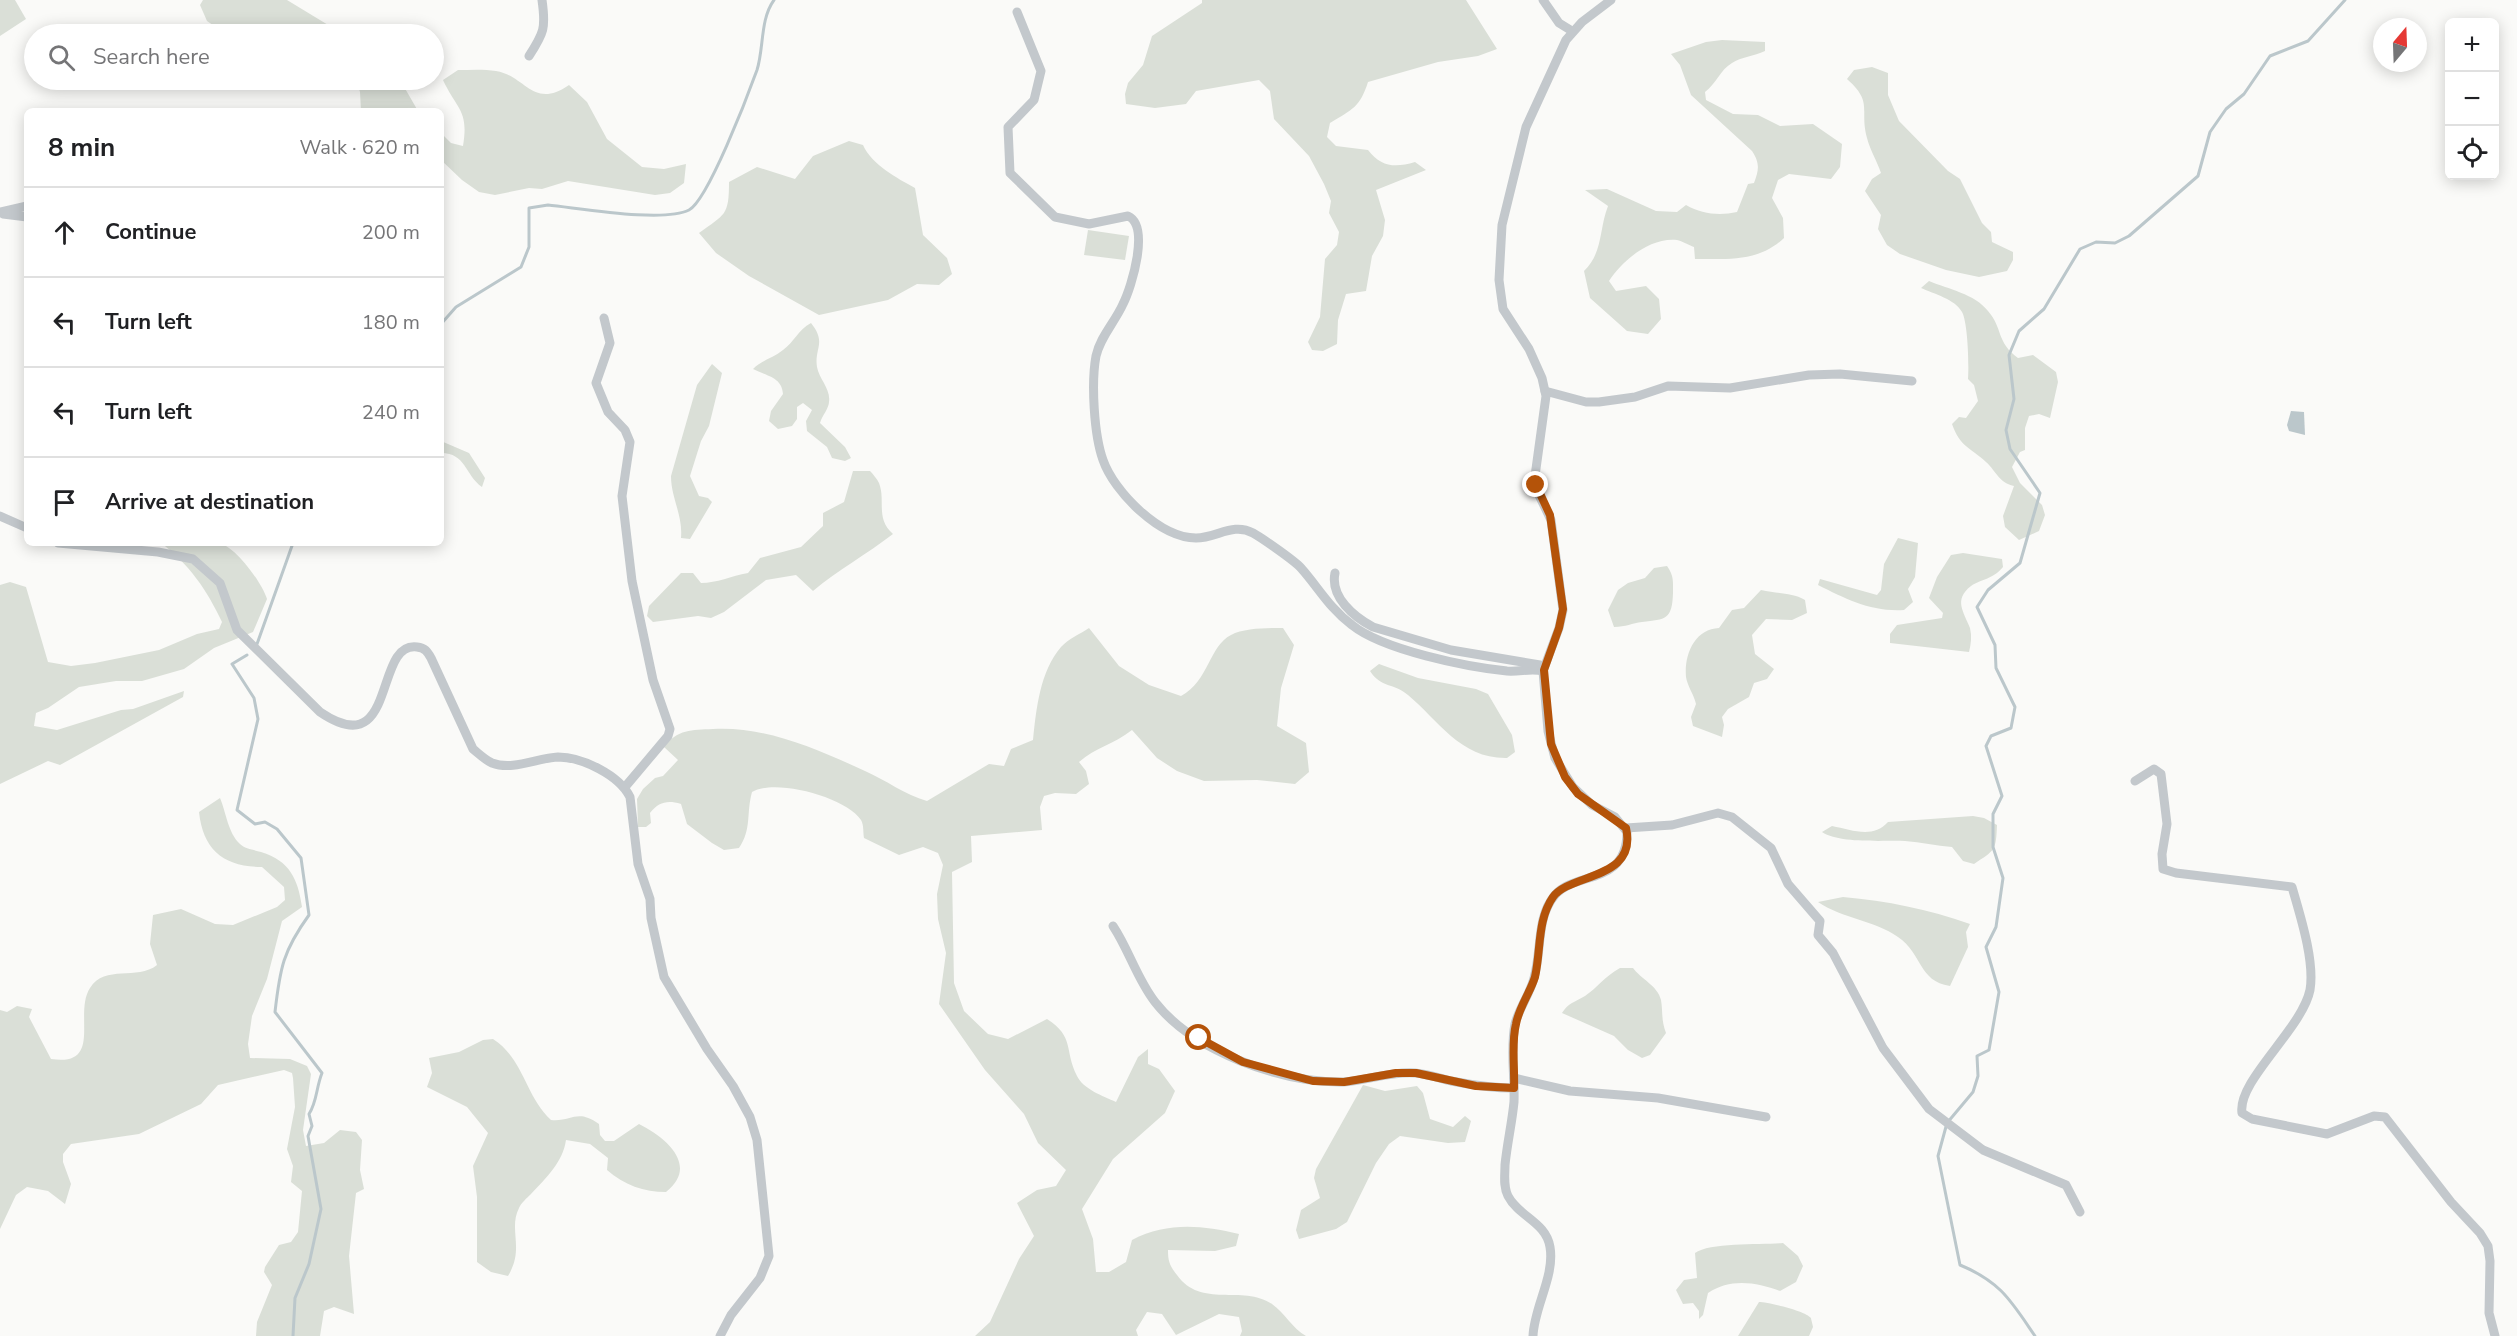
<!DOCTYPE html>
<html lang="en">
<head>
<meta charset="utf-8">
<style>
	body { margin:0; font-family:"Nunito Sans",sans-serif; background:#f2f2f2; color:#202124 }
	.controls { position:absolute; right:18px; top:18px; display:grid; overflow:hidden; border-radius:9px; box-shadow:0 3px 15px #0003 }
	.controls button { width:54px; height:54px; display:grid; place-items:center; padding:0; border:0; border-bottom:2px solid #e0e0e0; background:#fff; color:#202124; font:30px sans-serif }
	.compass { position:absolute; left:2373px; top:18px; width:54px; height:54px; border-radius:50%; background:#fff; box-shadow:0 3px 15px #0003; rotate:19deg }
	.stop { position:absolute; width:18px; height:18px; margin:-14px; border:4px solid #b45309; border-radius:50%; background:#fff }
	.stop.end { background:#b45309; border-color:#fff; box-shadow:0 2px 6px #0008 }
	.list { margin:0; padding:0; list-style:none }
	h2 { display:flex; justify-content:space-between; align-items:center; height:78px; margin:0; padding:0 24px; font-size:26px }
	h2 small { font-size:20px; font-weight:400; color:#757577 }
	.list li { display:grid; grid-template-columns:39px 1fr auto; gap:18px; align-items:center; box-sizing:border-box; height:90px; padding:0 24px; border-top:2px solid #e0e0e0 }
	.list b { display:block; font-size:22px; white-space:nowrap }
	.list em { font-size:20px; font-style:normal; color:#757577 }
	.icon { flex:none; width:33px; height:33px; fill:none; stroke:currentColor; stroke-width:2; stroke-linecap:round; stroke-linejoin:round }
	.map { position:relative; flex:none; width:2517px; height:1336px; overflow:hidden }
	.search { position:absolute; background:#fff; box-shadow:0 3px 15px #0003; left:24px; top:24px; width:420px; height:66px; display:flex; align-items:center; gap:15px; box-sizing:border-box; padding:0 21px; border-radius:33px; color:#757577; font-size:22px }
	.panel { position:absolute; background:#fff; box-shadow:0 3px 15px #0003; left:24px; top:108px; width:420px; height:438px; border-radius:9px }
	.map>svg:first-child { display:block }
</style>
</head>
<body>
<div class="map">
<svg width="2517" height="1336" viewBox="0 0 2517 1336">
	<rect width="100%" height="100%" fill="#fafaf8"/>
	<g fill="#dadfd7">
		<polygon points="0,0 15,0 26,19 0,36"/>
		<polygon points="203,0 287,0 343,34 226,34 207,21 200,5"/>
		<path d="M1202 0H1466L1497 49 1478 56 1438 62 1368 82C1360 107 1353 109 1330 123L1327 137 1336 146 1368 150C1381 167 1395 168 1415 162L1426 170 1376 190 1385 220 1383 236 1372 256 1366 291 1346 294 1338 320 1337 344 1323 351 1312 350 1308 342 1320 317 1325 259 1337 245 1339 232 1329 213 1331 201 1324 184 1309 156 1274 119 1270 91 1259 80 1196 91 1186 104 1155 108 1126 104 1125 94 1128 83 1143 65 1152 36 1202 3Z"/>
		<path d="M1722 40 1765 42V51C1754 56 1741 57 1732 63 1720 70 1716 84 1705 92L1706 100 1733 114 1758 115 1780 126 1813 124 1842 144 1840 167 1831 179 1789 174 1778 180 1772 198 1783 218 1784 238C1759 262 1728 259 1695 259L1694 247C1689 245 1682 241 1677 240 1650 237 1622 261 1609 281L1616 291 1646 286 1659 299 1661 319 1648 334 1627 331 1590 298 1584 271C1603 253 1599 229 1608 206L1585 190 1607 189 1656 211 1677 212 1686 205C1702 214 1719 216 1737 212L1748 184 1754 183C1759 170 1760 163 1752 151L1691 95 1680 65 1671 54 1706 42Z"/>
		<path d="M1872 67 1888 73V95L1899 121 1948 171 1960 179 1982 223 1991 232 1992 242 2013 252V260L2007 271 1979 277 1946 270 1900 254 1887 245 1878 229 1881 215 1865 191 1872 179 1881 173C1877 161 1870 150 1867 138 1859 109 1874 103 1847 79L1854 70Z"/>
		<path d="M458 70C470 70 484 69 496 71 526 76 533 110 569 85L587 102 607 139 642 167 664 169 686 164 684 183 670 193 655 195 568 181 542 189 529 188 495 195 479 192 462 180 441 160V133L451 143 463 146C469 110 457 110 443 80Z"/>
		<polygon points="356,80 396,80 403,85 418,111 361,111 360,92"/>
		<path d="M849 141 863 145C872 165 897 178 915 188L923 235 947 258 952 274 939 285 917 284 888 300 819 315 749 276 716 253 699 233C725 214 729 216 729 182L757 167 795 179 813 156Z"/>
		<polygon points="1088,230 1129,236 1125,260 1084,255"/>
		<path d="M1929 281C1948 289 1975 294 1988 311 2003 328 1996 342 2018 358L2033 355 2056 372 2058 382 2050 418 2039 414 2029 416 2025 428V450L2020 452 2012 467 2020 483 2042 505 2045 515 2039 531 2019 540 2005 527 2003 516 2014 486C1998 482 1997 472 1986 462 1970 447 1960 447 1952 424L1959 417 1966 418 1978 401 1974 385 1968 379C1969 366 1968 323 1962 312 1955 299 1934 294 1921 288Z"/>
		<path d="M811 323C827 343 814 348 817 367 819 379 831 389 829 402 829 408 822 416 820 423L845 447 851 458 845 461 832 458 827 447 807 431 806 421 812 410 803 403 797 407V419L792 426 778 429 769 421 771 411 783 394C782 377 767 376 753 369 762 360 773 358 783 350 794 342 798 330 811 323Z"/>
		<path d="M712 364 722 373 709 426 701 441 690 476 699 496 708 498 712 502 690 539 681 538C683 515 671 498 671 476L697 385Z"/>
		<path d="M441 441 469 453 485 478 482 487C465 475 466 453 441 453Z"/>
		<path d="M853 471H870C873 474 877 479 879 483 886 501 875 518 893 534 867 554 838 570 813 591L796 575 766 580 724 612 711 618 698 616 653 622 647 616 649 606 681 573H693L701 583C717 583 731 576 748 573L760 558 801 547 823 526V513L844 502Z"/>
		<path d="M1898 538 1918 543 1915 577 1908 589 1913 602 1904 610C1871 612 1846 599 1818 585L1820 579 1877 595 1881 590 1884 564Z"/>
		<path d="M161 543C179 543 200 541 218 543 235 545 262 583 267 599L253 632 214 648 184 669 142 681H116L79 687 48 708 36 713 34 726 57 730 121 710 133 709 184 691 183 697 60 765 48 761 0 784V585L10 582 26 587 48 662 71 666 95 663 159 650 197 634 219 629 222 622C207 590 189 564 161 543Z"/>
		<path d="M1963 553 2002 559 2003 567C1992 580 1983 578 1971 586 1953 600 1964 612 1970 628 1972 636 1971 644 1969 652L1890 643V634L1897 625 1942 618 1943 613 1929 598 1937 577 1951 555Z"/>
		<path d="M1667 566C1674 576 1673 581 1673 593 1672 620 1666 619 1642 622 1632 623 1626 627 1614 627L1608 610 1618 590 1628 583 1645 578 1654 568Z"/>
		<path d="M1761 590C1777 594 1791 592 1805 600L1807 613 1792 620 1766 619 1752 635 1755 654 1774 669 1767 679 1754 683 1749 697 1728 709 1722 717 1724 725 1722 737 1693 726 1691 717 1696 704C1694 695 1687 685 1686 677 1684 654 1695 629 1719 628L1732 610 1744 608Z"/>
		<path d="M1089 628 1119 666 1149 685 1181 696C1209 681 1209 646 1231 635 1244 628 1268 628 1283 628L1294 645 1281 688 1277 726 1306 743 1309 772 1295 784 1257 780 1204 781 1177 771 1157 758 1132 730C1113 745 1096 747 1079 762L1086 771 1089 784 1076 794 1055 793 1044 796 1040 807 1042 830 971 836 972 862 952 872 954 983 964 1011 988 1034 1008 1039 1047 1019C1075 1037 1064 1050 1077 1076 1083 1089 1103 1096 1116 1102L1138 1057 1148 1049V1064L1159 1069 1175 1091 1165 1113 1113 1159 1082 1209 1093 1239 1096 1272H1109L1126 1262 1132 1240C1167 1222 1201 1225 1239 1234L1236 1246 1215 1251 1168 1250C1168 1262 1170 1266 1177 1275 1201 1309 1242 1284 1272 1304 1285 1313 1292 1328 1306 1336H1240L1242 1331 1239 1317 1219 1314 1176 1335 1162 1314 1147 1312 1136 1330 1138 1336H975L990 1322 1019 1259 1034 1236 1017 1203 1037 1190 1056 1186 1066 1170 1038 1143 1024 1114 985 1070 939 1004 946 953 938 919 937 894 943 865 938 853 923 847 899 855 864 838C863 833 864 825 861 820 846 797 775 778 752 792 746 814 752 829 739 848L724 850 712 843 687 824 681 804C667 800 659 802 650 813L651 823 646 827H638L637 799 643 789 655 778 663 776 678 760 664 747C678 729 691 730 713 729 766 726 817 749 865 771 886 780 905 795 927 801L989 764 1004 766 1011 749 1033 740C1036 710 1040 671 1061 647 1068 639 1080 634 1089 628Z"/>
		<path d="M1379 664 1418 678 1476 689 1488 694 1512 735 1515 752 1507 758C1461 759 1439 721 1408 695 1394 683 1381 688 1370 671Z"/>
		<path d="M220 798C226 812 228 833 240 844 245 849 255 850 261 852 290 861 298 879 302 907L282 921 267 979 252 1016 248 1044 250 1058 290 1059 307 1066 311 1074 303 1130 306 1146 324 1143 340 1130 356 1132 362 1140 360 1170 364 1189 356 1193 349 1256 354 1314 334 1307 324 1311 320 1336H256L257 1322 272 1285 264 1272 265 1267 279 1245 291 1242 298 1232 302 1191 291 1182 293 1166 287 1149 295 1107 293 1078 292 1073 284 1070 218 1085 201 1104 139 1134 71 1144 63 1154V1162L71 1184 65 1204 48 1191 27 1187 16 1195 0 1229V1010L7 1012 17 1006 32 1009 29 1017 51 1059C104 1067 73 1014 90 988 105 964 137 981 157 965L150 944 153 915 181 909 215 924 233 925 277 907 285 900 284 887 262 867C224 867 203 850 199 812Z"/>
		<path d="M1973 816 1984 818 1997 825C1996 851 1995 850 1974 864L1963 861 1952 847C1936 846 1921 842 1905 841 1884 840 1840 844 1822 832L1832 826C1852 830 1873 839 1888 822Z"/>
		<path d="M1843 897C1887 901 1928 909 1970 924L1966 932 1968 947 1950 986C1918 981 1923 954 1898 937 1874 920 1843 919 1818 902Z"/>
		<path d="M1620 968H1633C1641 979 1658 986 1661 1000 1663 1012 1661 1020 1666 1033L1650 1055 1642 1058 1628 1050 1614 1036 1562 1013C1568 1003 1575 1002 1585 996 1597 988 1605 976 1620 968Z"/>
		<path d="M493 1039C524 1059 525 1096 551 1120 572 1122 577 1108 599 1124L600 1135 605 1141H614L639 1124C667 1138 699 1166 666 1192 644 1192 624 1185 607 1170L608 1158 590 1144 566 1140C563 1162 546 1178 531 1194 527 1198 521 1203 519 1208 508 1230 525 1248 508 1276L491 1272 477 1262V1197L473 1166 488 1133 467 1107 427 1087 432 1073 429 1058 459 1052 483 1040Z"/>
		<polygon points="1363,1085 1385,1091 1417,1086 1423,1093 1430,1119 1453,1127 1465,1116 1471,1121 1465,1142 1448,1143 1400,1136 1389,1144 1376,1163 1347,1222 1336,1229 1299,1239 1296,1230 1301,1210 1320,1198 1314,1178 1316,1169"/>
		<path d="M1783 1243 1798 1256 1803 1266 1796 1282 1780 1291C1756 1282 1730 1278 1708 1293L1703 1315 1699 1319V1311L1693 1303 1683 1304 1676 1290 1684 1280 1697 1278 1695 1253C1710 1242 1762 1245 1783 1243Z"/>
		<path d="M1759 1302C1768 1302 1806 1311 1811 1318 1811 1319 1813 1326 1813 1327L1809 1336H1738Z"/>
	</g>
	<polygon fill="#bbc7cb" points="2291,411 2304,412 2305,435 2289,431 2287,425"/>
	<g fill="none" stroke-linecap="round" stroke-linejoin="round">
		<g stroke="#bbc7cb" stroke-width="3">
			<path d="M441 324 456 307 521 267 529 247V208L548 205C579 208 663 223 689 210 708 200 748 95 757 70 764 48 760 19 774 0"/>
			<polyline points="257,644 293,543"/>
			<path d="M247 655 232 664 254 698 258 719 237 810 255 824 265 822 277 829 301 858 309 915C283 951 280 968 275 1012L322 1073C316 1088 317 1102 309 1114L312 1126 308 1136 321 1209 309 1264 295 1298 293 1336"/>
			<path d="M2035 1336C2011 1301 2001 1282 1960 1265L1938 1156 1947 1123 1973 1092 1978 1076 1977 1056 1989 1050 1999 992 1986 947 1996 927 2003 878 1993 847V814L2002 796 1986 746 1991 736 2011 728 2015 707 1996 668 1995 645 1977 607 1988 590 2020 563 2040 493 2010 449 2006 430 2014 399 2009 355 2019 331 2044 309 2080 249 2096 242 2115 243 2129 236 2198 176 2210 132 2226 109 2244 94 2270 56 2308 41 2345 0"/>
		</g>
		<g stroke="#c3c8cc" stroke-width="9">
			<polyline points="1543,0 1559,23 1572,31"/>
			<path d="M1017 12 1041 71 1034 100 1008 127 1010 173 1055 217 1089 224 1128 216C1150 226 1132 286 1123 304 1115 322 1100 337 1096 356 1091 383 1094 435 1103 460 1114 492 1160 538 1196 538 1217 538 1233 522 1253 533 1262 538 1295 561 1301 568 1318 587 1330 609 1352 625 1383 650 1467 667 1507 671 1520 672 1531 668 1543 671"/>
			<path d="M529 56C544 33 546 28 542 0"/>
			<polyline points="0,212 27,206"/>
			<polyline points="3,214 27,217"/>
			<polyline points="604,318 610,343 596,383 608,412 625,430 630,442 622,496 632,581 653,680 670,729 668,736 625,787"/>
			<polyline points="1545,391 1586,402 1599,402 1635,397 1668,386 1730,388 1809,375 1840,374 1912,381"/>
			<polyline points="0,516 27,528"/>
			<path d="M58 543 158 552 193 559 220 583 237 630 320 712C398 765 373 641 417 647 425 648 427 651 431 658L473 749C479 754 485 760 492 763 513 771 537 758 558 757 582 757 619 775 630 797L638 864 650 899 651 918 664 977 707 1049 733 1086 750 1117 757 1140 769 1256 760 1278 731 1315 720 1336"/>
			<path d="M1335 573C1330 597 1354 617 1373 627L1451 650 1540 665"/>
			<path d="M2135 781 2154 769 2161 774 2167 824 2162 854 2163 869 2176 873 2292 887C2300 915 2315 961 2310 990 2302 1029 2237 1081 2242 1113L2252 1119 2327 1134 2374 1116 2385 1117 2451 1202 2480 1233 2488 1246 2490 1261 2489 1313 2495 1336"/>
			<polyline points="1626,828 1672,825 1718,813 1732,817 1771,848 1788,884 1820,921 1818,935 1833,953 1883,1048 1929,1109 1983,1150 2066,1185 2080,1212"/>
			<path d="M1113 926C1129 950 1137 979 1155 1002 1193 1051 1281 1083 1343 1082 1367 1081 1390 1071 1415 1073 1427 1074 1439 1078 1451 1081 1472 1085 1493 1088 1514 1088"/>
			<polyline points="1514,1078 1570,1091 1658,1098 1766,1117"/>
			<path d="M1533 1336C1534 1307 1555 1276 1550 1247 1546 1222 1519 1217 1508 1196 1503 1186 1505 1175 1505 1165 1507 1144 1512 1123 1514 1102 1515 1077 1510 1049 1515 1024 1519 1008 1530 994 1534 978 1542 951 1536 917 1555 895 1575 871 1627 886 1627 832L1615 817 1592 805 1573 787 1555 758 1548 731 1543 671 1559 628 1563 610 1551 520 1537 491 1535 476 1546 396 1542 378 1529 349 1503 309 1499 280 1502 225 1526 127 1566 40 1582 22 1611 0"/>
		</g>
	</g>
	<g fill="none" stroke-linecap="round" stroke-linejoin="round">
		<path stroke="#b45309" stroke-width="8" d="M1199 1038 1243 1062 1313 1081 1344 1082 1396 1073H1416L1476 1086 1514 1088C1515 1068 1511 1044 1516 1024 1519 1007 1530 993 1535 977 1541 951 1537 920 1553 897 1570 873 1638 880 1626 828L1578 794 1565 777 1551 744 1544 670 1559 628 1563 609 1550 515 1536 485"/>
	</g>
</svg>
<div class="controls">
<button>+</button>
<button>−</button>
<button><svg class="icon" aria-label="locate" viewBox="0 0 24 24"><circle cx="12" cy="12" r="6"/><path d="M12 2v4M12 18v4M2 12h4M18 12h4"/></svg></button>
</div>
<svg class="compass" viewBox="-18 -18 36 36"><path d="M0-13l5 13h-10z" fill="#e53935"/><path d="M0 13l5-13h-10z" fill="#757577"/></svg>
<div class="stop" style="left:1199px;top:1038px"></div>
<div class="stop end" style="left:1536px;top:485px"></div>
<div class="search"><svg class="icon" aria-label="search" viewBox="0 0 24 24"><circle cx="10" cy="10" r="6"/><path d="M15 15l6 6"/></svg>Search here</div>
<section class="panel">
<h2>8 min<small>Walk · 620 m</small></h2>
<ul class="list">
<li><svg class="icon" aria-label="ahead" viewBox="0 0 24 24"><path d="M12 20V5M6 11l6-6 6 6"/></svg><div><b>Continue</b></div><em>200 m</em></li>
<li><svg class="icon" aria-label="left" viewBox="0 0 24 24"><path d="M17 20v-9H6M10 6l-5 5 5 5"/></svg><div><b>Turn left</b></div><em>180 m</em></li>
<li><svg class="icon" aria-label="left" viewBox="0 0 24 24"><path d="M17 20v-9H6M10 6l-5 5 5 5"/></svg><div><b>Turn left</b></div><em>240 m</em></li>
<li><svg class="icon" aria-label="arrive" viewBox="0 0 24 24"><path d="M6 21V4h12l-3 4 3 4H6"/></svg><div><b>Arrive at destination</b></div></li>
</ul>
</section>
</div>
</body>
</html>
